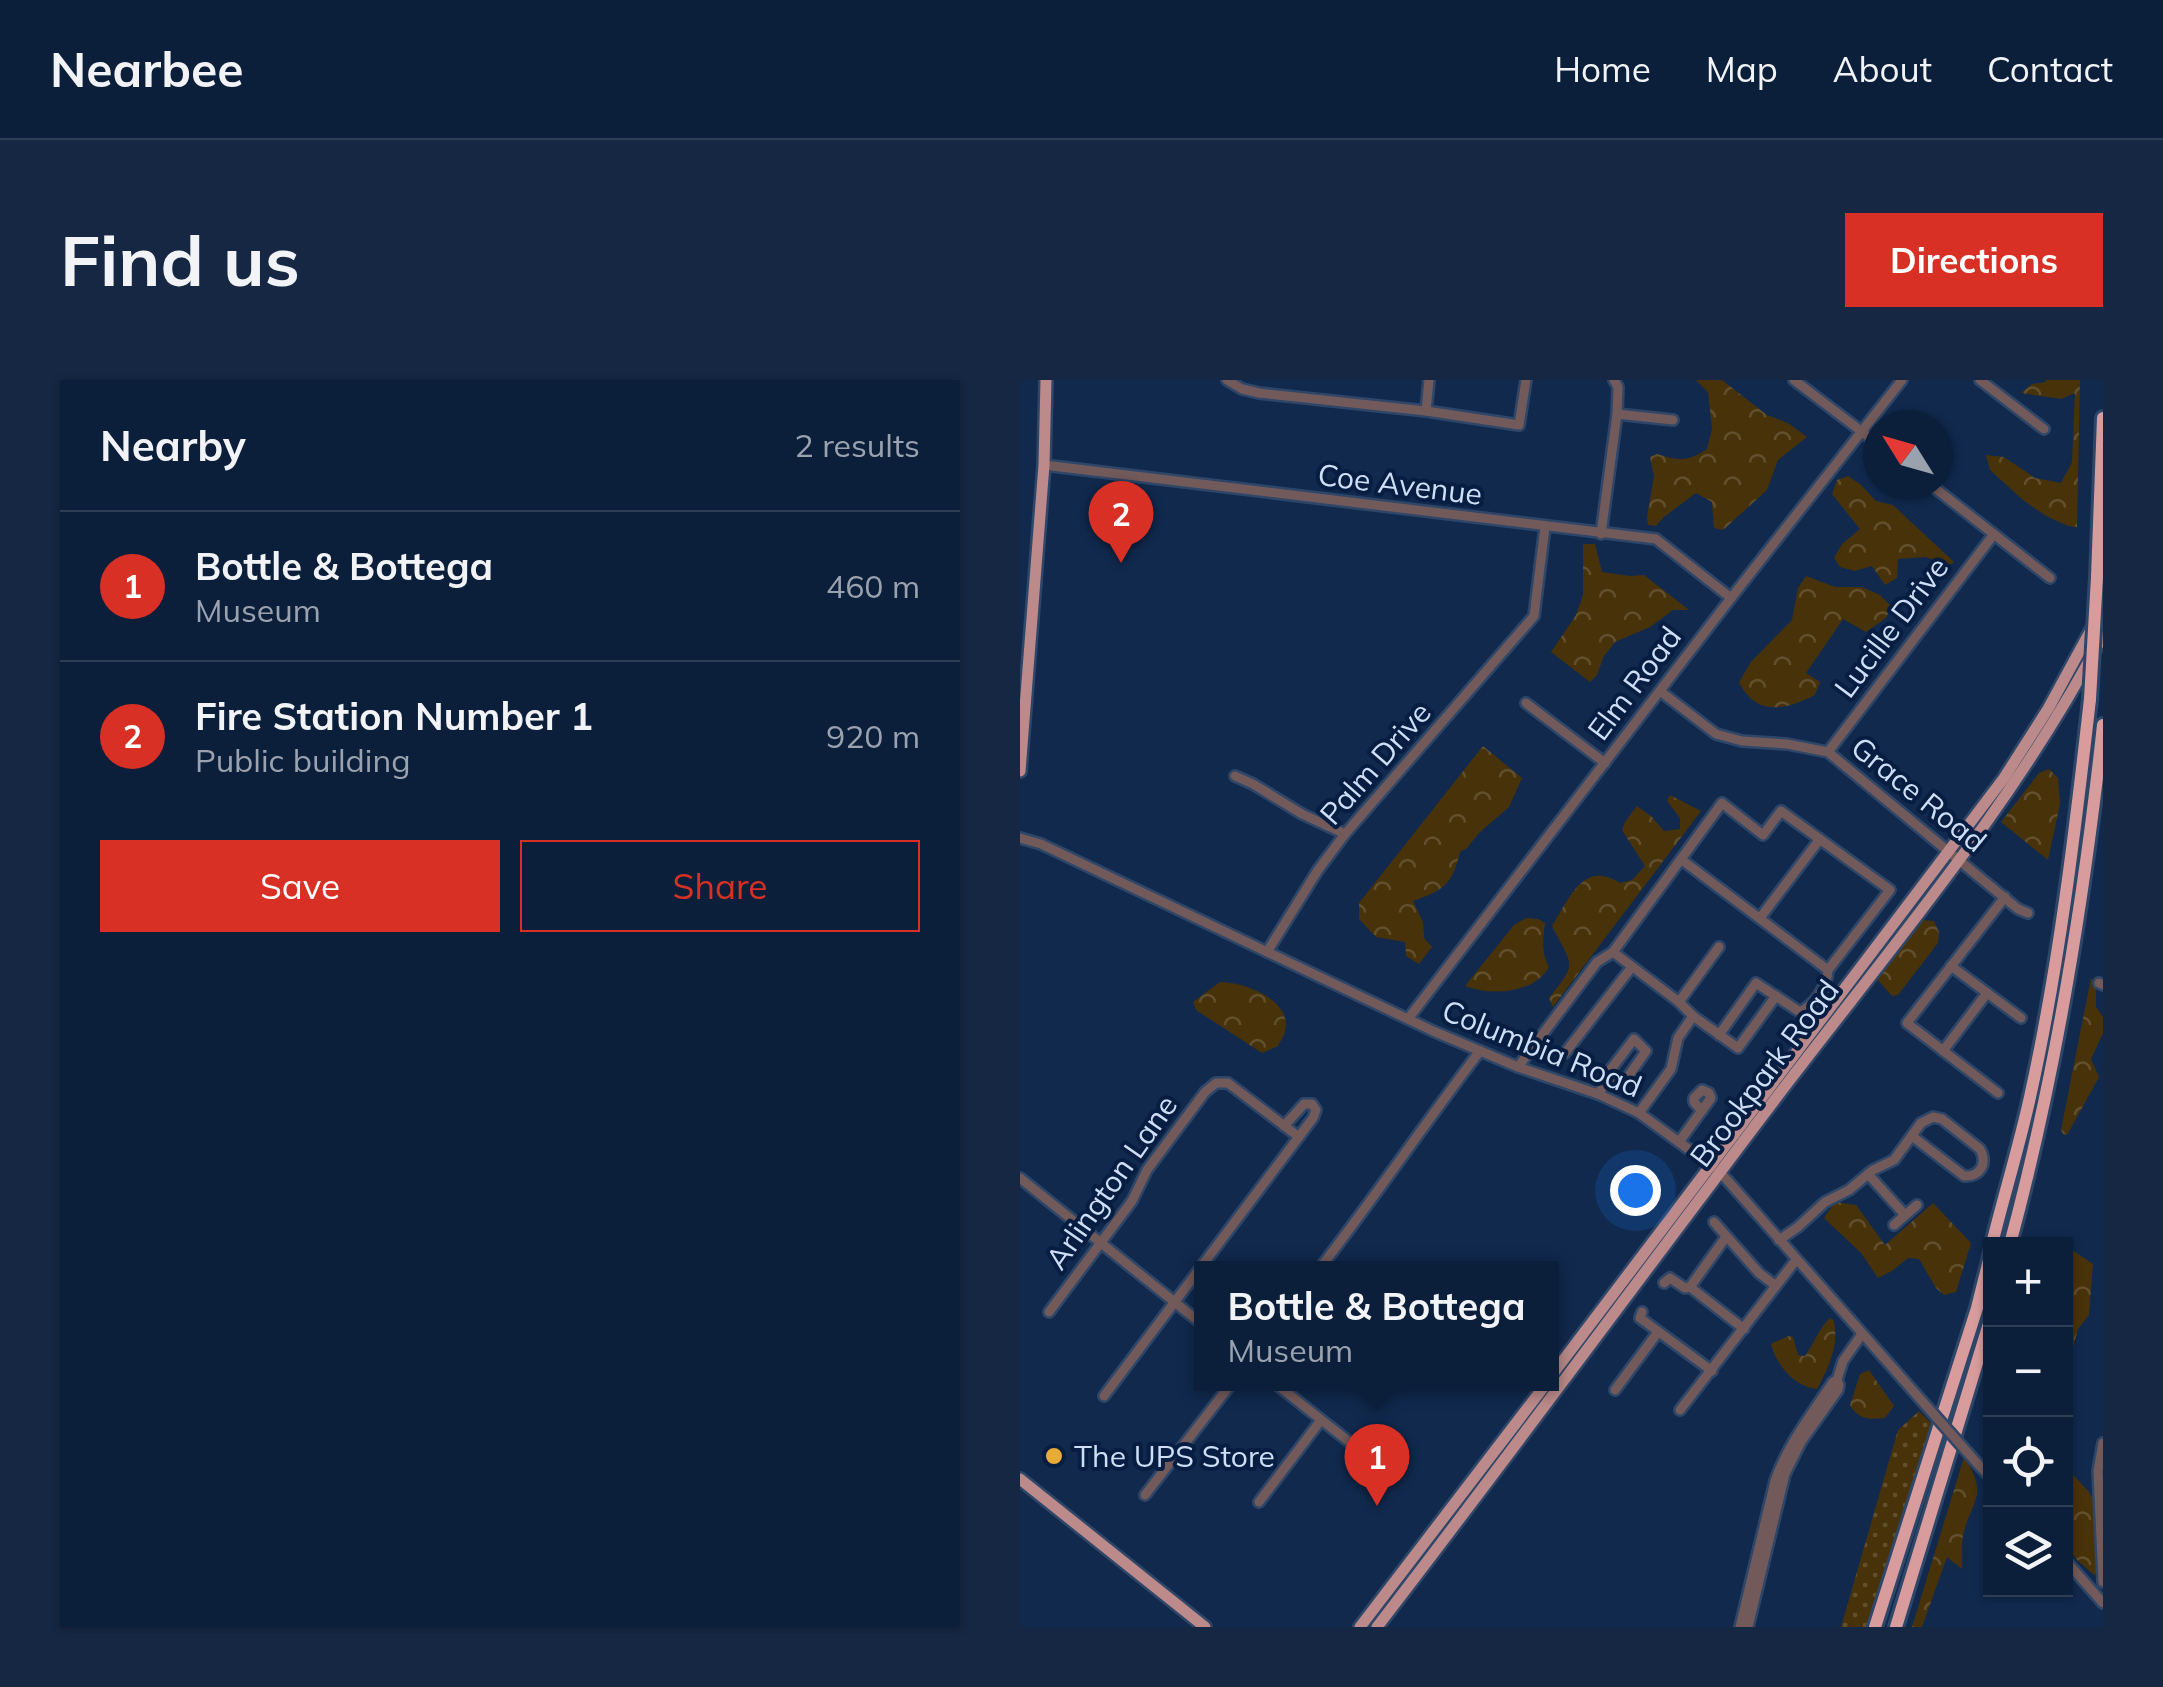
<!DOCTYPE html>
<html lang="en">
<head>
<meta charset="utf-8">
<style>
	body { margin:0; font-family:Mulish,sans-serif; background:#152742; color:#f1f3f6 }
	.controls { position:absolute; right:30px; bottom:30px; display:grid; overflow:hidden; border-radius:0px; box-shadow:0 2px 8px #0004 }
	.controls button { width:90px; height:90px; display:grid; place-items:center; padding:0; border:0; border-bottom:2px solid #2c3d54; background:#0c1f3a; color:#f1f3f6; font:50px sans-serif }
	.compass { position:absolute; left:843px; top:30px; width:90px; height:90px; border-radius:50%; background:#0c1f3a; box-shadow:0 2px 8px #0004; rotate:307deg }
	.you { position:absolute; left:615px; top:810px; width:35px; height:35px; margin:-25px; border:8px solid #fff; border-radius:50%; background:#1a73e8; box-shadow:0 0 0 15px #1a73e833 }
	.badge { display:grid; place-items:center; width:65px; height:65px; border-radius:50%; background:#d93025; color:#fff; font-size:32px; font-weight:700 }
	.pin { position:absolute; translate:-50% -82px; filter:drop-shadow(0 2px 5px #0008) }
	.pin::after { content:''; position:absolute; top:52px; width:35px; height:30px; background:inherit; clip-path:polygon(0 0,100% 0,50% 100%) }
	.popup { position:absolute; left:174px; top:881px; width:365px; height:130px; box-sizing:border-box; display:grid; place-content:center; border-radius:0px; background:#0c1f3a; filter:drop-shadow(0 2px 8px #0005); font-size:32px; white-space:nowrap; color:#9aa2af }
	.popup b { font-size:38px; color:#f1f3f6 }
	.popup::after { content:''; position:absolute; left:50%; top:100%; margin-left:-20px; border:20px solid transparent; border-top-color:#0c1f3a }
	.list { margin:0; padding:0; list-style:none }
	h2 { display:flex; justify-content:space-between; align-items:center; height:130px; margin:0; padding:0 40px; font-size:42px }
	h2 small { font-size:32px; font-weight:400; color:#9aa2af }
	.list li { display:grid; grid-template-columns:65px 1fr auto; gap:30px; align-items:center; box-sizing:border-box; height:150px; padding:0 40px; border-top:2px solid #2c3d54 }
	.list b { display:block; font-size:38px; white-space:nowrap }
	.list p { margin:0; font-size:32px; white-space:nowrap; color:#9aa2af }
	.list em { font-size:32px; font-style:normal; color:#9aa2af }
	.actions { display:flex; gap:20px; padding:30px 40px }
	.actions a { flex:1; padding:22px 0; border:2px solid #d93025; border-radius:0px; text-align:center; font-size:35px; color:#d93025 }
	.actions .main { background:#d93025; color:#fff }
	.icon { flex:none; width:55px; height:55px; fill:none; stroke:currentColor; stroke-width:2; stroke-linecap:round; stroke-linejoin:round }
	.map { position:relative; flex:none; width:1083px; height:1247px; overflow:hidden; border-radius:0px }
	header { display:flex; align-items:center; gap:60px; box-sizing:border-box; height:140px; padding:0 50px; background:#0c1f3a; border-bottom:2px solid #2c3d54 }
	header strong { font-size:48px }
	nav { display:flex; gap:55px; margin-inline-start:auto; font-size:35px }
	.intro { display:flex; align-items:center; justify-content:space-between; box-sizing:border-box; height:240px; padding:0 60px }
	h1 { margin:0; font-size:70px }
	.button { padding:25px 45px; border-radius:0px; background:#d93025; color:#fff; font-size:35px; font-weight:700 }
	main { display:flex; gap:60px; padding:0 60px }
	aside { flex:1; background:#0c1f3a; border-radius:0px; box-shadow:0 2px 8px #0004 }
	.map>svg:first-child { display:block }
</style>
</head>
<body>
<header>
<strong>Nearbee</strong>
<nav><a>Home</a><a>Map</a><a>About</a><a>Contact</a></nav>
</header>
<div class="intro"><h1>Find us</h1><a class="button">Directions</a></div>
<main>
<aside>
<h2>Nearby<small>2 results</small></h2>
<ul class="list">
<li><span class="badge">1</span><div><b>Bottle &amp; Bottega</b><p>Museum</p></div><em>460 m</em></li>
<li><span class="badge">2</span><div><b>Fire Station Number 1</b><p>Public building</p></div><em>920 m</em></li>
</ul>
<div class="actions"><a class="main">Save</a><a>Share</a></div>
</aside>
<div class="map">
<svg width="1083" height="1247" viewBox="0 0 1083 1247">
	<defs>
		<pattern id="grass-dots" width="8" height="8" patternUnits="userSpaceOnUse" patternTransform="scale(2.5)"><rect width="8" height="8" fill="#483209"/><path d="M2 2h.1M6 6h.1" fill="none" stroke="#614f2d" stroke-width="1.8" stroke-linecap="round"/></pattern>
		<pattern id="forest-crowns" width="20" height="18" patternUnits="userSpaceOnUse" patternTransform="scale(2.5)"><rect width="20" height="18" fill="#483209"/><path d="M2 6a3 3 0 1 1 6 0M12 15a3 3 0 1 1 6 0" fill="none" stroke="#614f2d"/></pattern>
	</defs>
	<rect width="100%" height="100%" fill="#10294d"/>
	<polygon fill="url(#grass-dots)" points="899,1031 914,1046 847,1247 821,1247 878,1050"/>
	<g fill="url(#forest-crowns)">
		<path d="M676 0H702L747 35 768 43 787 57 758 80 747 110 703 150 694 148 692 122 676 113 644 137 636 146 628 145 627 137 634 96 630 77 637 74C658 81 668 82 687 69L692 49 688 12Z"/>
		<polygon points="1025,0 1060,0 1057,147 1048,146 1026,136 1003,120 970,90 966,75 984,77 1015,98 1041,103 1052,82 1055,13 1041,19 1001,13 1012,4 1026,2"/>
		<polygon points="828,96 840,104 856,121 873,125 934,182 930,185 905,177 878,179 877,198 865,205 852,186 835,191 820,187 814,178 822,164 840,149 812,114 817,100"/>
		<polygon points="563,164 575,164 582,192 610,196 624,195 669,230 653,230 630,247 595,262 584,276 577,295 570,302 531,272 556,235 563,215"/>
		<path d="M786 196 815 207H842L860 215 871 226 866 238 846 252 823 239 786 293 800 302 795 315C766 330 736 337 719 302L731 282 772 240 778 208Z"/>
		<path d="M463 366 502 398 489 427 459 453 447 468 440 472C432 505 424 510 393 521L403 542 404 558 412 567 399 584 386 576 385 562 356 557 339 539V523Z"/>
		<polygon points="1029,389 1038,398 1040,424 1028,480 981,442 1019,393"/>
		<path d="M650 415 681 431 533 627 529 618C559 581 552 587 532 546 549 519 563 479 600 503L612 500 625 486 602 450 605 442 617 426 632 437 644 451 660 449V438L647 421Z"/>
		<path d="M506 538 518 539 525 543C523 558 521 573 529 587 514 614 471 616 445 606L494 545Z"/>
		<polygon points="901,540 914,541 919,552 918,563 878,615 872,616 857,599"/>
		<polygon points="1071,598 1076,607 1076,627 1083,637 1083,653 1071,679 1079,697 1047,755 1043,754 1041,750"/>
		<path d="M200 602C224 602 273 620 265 651 264 657 260 661 258 666L242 673 176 630 173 622Z"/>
		<polygon points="815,822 836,825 865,865 913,823 951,863 936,912 924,915 916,908 899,879 888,878 872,891 858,898 841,873 804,838"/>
		<polygon points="1046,866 1073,884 1069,935 1058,949 1046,992"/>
		<path d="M810 938 814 941C819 966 809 987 797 1009 775 1007 756 985 751 964L768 956 773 957 778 975 785 976C794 964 799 948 810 938Z"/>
		<path d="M849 990 874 1026 865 1038C849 1040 838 1039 830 1025L840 994Z"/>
		<path d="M944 1077C970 1117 951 1119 943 1156 941 1166 943 1178 942 1189L927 1177 902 1247H892Z"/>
		<polygon points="1046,1087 1069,1112 1074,1121 1077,1193 1074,1195 1057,1180 1049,1168 1047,1156 1051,1142 1050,1130 1046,1123"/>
	</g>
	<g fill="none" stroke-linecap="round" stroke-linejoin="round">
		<g stroke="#2e4668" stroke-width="14">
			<g id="minor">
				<polyline points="207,0 222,9 239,13 406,31 499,45 506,0"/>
				<polyline points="774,0 858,64"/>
				<polyline points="960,0 1024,49"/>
				<polyline points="406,31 409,0"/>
				<polyline points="597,34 653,40"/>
				<polyline points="24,85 636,159 711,218"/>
				<polyline points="911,105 1030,198"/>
				<polyline points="581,154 597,34 598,7 594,0"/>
				<polyline points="640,311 696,354 722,361 767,364 808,372 998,529 1008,533"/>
				<polyline points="506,323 585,383"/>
				<polyline points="808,372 974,154"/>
				<polyline points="215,396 233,404 282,434 325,454"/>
				<polyline points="0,458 21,464 413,651 498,687 578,714 619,733 700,792 902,1021"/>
				<polyline points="662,480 808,590"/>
				<polyline points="740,538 800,459"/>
				<polyline points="247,572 298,490 325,454 514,236 525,147"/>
				<polyline points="593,572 659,622 673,636 718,668 756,616"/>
				<polyline points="931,586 1001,638"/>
				<polyline points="1079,603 1083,605"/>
				<polyline points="659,622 699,567"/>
				<polyline points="388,639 711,218 882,0"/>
				<polyline points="923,671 967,613"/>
				<polyline points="545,673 611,588"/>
				<path d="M498 687 577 582 593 572 702 423 743 455 761 431 870 510 808 590C807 607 795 624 780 632L736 603 699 655"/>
				<polyline points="978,713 887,643 985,517"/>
				<polyline points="578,714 589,699 588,693 614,659 626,671 603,704 589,699"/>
				<polyline points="619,733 651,689 658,658 673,636"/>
				<polyline points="659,762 691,718 689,713 682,710 674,718 674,722 682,731"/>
				<polyline points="848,794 885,835"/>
				<polyline points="0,798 182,944"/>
				<polyline points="694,842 739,893 756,906"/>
				<polyline points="874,845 897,825"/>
				<polyline points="706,857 670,907 724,949"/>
				<path d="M759 860 778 847 805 822 829 810 853 790 874 780 901 743 913 737 922 739 960 769C968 784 960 797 944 796L892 756"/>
				<path d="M300 888C355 817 405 743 460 671"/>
				<polyline points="644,903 650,898 665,908 670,907"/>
				<polyline points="29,932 112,821 127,790 185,712 196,703 208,703 279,757"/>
				<polyline points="622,932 620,938 692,991"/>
				<polyline points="256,1004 337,1068"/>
				<polyline points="595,1010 638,952"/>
				<polyline points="84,1016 293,738 296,730 292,724 284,724 264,746"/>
				<polyline points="660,1030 776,880"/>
				<polyline points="1083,1063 1078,1091 1083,1202"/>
				<polyline points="956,1082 971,1098"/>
				<polyline points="125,1115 211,1004"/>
				<polyline points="239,1122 301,1040"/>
				<polyline points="1046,1181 1083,1223"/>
				<path d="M720 1247 755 1101C768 1064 791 1035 813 1002L817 1000"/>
				<polyline points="728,1247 765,1094 781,1062 818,1010 819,1005 817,1000 823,981 842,954"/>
			</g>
		</g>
		<g stroke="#2e4668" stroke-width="16">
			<g id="major">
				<polyline points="0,391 24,85 26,0"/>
				<polyline points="532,995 984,398 1028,329 1083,228"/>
				<polyline points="0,1099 185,1247"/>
				<polyline points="340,1247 526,1004"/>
				<path d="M357 1247C495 1068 629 885 766 705 877 560 998 418 1083 255"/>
			</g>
		</g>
		<g stroke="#2e4668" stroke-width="18">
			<g id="highway">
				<polyline points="1077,197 1083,38"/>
				<path d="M972 864C984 815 999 767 1010 717 1039 586 1055 452 1070 319"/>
				<path d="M990 864C1036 694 1064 520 1083 345"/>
				<polyline points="855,1247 957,928 971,872"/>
				<polyline points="876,1247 971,937"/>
			</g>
		</g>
		<use href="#minor" stroke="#735a5a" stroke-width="9"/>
		<use href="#major" stroke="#bc8a8a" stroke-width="11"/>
		<use href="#highway" stroke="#d99c9d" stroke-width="12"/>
		<g stroke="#2e4668" stroke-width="14" stroke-linecap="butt">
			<polyline id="minor-bridge" points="902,1021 956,1082"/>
		</g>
		<g stroke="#2e4668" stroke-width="18" stroke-linecap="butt">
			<polyline id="highway-bridge" points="1070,319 1077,197"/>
		</g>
		<use href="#minor-bridge" stroke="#735a5a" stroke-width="9"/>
		<use href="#highway-bridge" stroke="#d99c9d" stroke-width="12"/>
	</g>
	<circle fill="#e9ab38" stroke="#071e42" stroke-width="4" cx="34" cy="1076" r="10"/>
	<g text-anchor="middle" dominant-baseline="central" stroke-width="8" stroke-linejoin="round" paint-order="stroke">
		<g font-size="30" fill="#cedef5" stroke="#071e42">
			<text transform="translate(380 104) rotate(7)">Coe Avenue</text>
			<text transform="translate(871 247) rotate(-53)">Lucille Drive</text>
			<text transform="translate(614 303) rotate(-53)">Elm Road</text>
			<text transform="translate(355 383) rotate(-49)">Palm Drive</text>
			<text transform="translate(899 414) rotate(39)">Grace Road</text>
			<text transform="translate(522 668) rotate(22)">Columbia Road</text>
			<text transform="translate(744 693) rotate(-53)">Brookpark Road</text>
			<text transform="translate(91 802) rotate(-55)">Arlington Lane</text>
		</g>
		<g font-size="30" fill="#cedef5" stroke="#071e42" text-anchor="start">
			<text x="54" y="1076">The UPS Store</text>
		</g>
	</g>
</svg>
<div class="controls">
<button>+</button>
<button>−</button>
<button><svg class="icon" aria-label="locate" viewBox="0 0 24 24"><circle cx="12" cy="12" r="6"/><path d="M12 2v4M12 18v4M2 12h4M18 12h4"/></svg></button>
<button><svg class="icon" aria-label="layers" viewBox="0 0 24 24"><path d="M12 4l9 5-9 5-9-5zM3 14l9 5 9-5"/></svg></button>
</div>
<svg class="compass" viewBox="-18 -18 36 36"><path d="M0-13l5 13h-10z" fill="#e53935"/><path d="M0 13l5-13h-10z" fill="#9aa2af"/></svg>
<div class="you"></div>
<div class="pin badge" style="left:357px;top:1126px">1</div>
<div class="popup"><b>Bottle &amp; Bottega</b>Museum</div>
<div class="pin badge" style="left:101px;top:183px">2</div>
</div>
</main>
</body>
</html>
